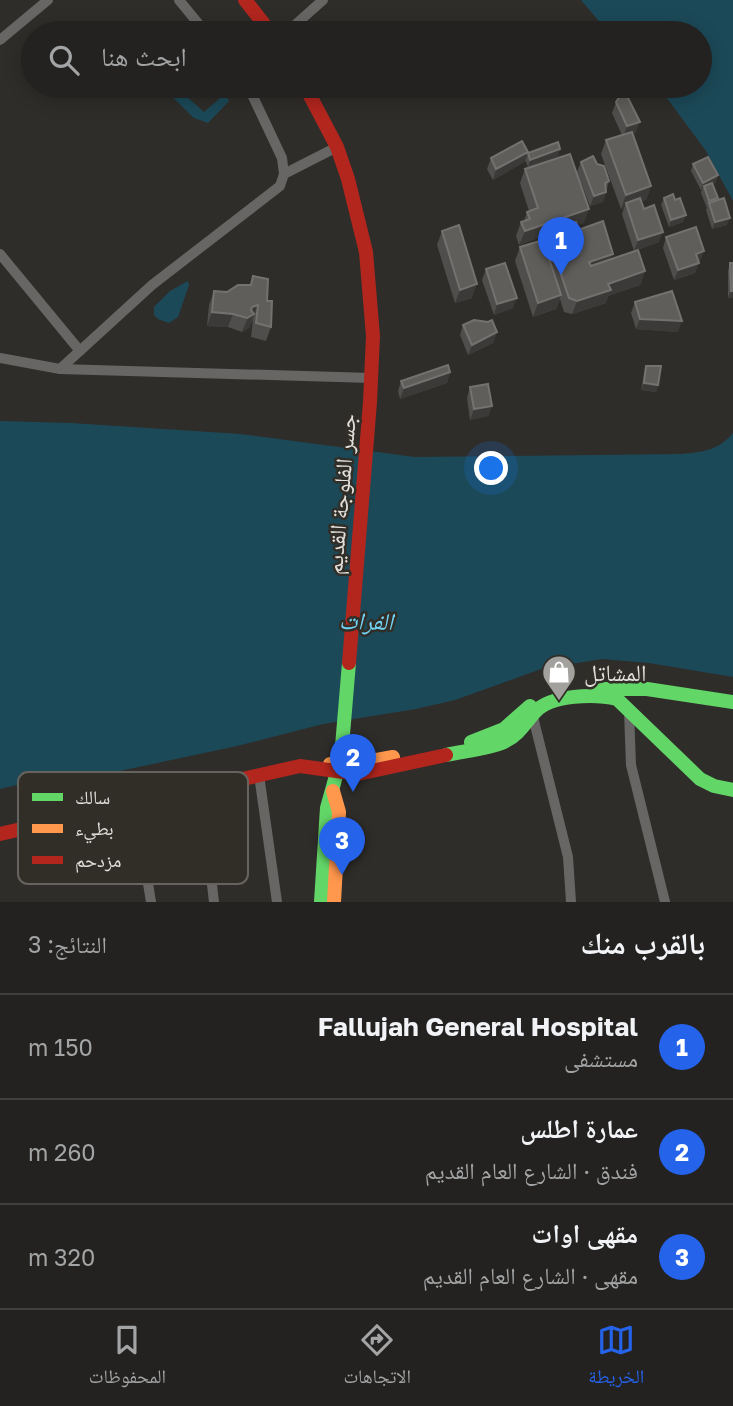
<!DOCTYPE html>
<html lang="ar">
<head>
<meta charset="utf-8">
<style>
	body { margin:0; font-family:"Golos Text","Noto Naskh Arabic",sans-serif; background:#2f2f2d; color:#f1f3f6; direction:rtl }
	.you { position:absolute; left:492px; top:469px; width:24px; height:24px; margin:-18px; border:5px solid #fff; border-radius:50%; background:#1a73e8; box-shadow:0 0 0 10px #1a73e833 }
	.badge { display:grid; place-items:center; width:46px; height:46px; border-radius:50%; background:#2563eb; color:#fff; font-size:23px; font-weight:700 }
	.pin { position:absolute; translate:-50% -58px; filter:drop-shadow(0 2px 4px #0008) }
	.pin::after { content:''; position:absolute; top:37px; width:24px; height:21px; background:inherit; clip-path:polygon(0 0,100% 0,50% 100%) }
	.list { margin:0; padding:0; list-style:none }
	h2 { display:flex; justify-content:space-between; align-items:center; height:91px; margin:0; padding:0 28px; font-size:30px }
	h2 small { font-size:23px; font-weight:400; color:#a3a4a5 }
	.list li { display:grid; grid-template-columns:46px 1fr auto; gap:21px; align-items:center; box-sizing:border-box; height:105px; padding:0 28px; border-top:2px solid #403f3e }
	.list b { display:block; font-size:26px; white-space:nowrap }
	.list p { margin:0; font-size:23px; white-space:nowrap; color:#a3a4a5 }
	.list em { font-size:23px; font-style:normal; color:#a3a4a5 }
	.icon { flex:none; width:38px; height:38px; fill:none; stroke:currentColor; stroke-width:2; stroke-linecap:round; stroke-linejoin:round }
	.map { position:relative; flex:none; width:733px; height:902px; overflow:hidden; direction:ltr }
	.search { position:absolute; background:#232220; box-shadow:0 4px 18px #0003; left:21px; right:21px; top:21px; height:77px; display:flex; align-items:center; gap:18px; box-sizing:border-box; padding:0 24px; border-radius:38px; color:#a3a4a5; font-size:26px }
	.sheet { height:406px; background:#232220 }
	nav { display:flex; justify-content:space-around; align-items:center; box-sizing:border-box; height:98px; border-top:2px solid #403f3e; background:#232220; font-size:19px; color:#a3a4a5 }
	nav a { display:grid; justify-items:center; gap:4px }
	nav .on { color:#2563eb }
	.map>svg:first-child { display:block }
</style>
</head>
<body>
<div class="map">
<svg width="733" height="902" viewBox="0 0 733 902">
	<rect width="100%" height="100%" fill="#2f2d2a"/>
	<g fill="#1c4958">
		<polygon points="581,0 733,0 733,201 706,151 658,86 700,86 700,33 609,33"/>
		<polygon points="161,86 175,86 204,112 225,94 229,101 208,123 194,118"/>
		<polygon points="188,281 189,285 178,317 169,323 158,319 154,315 154,307 170,291"/>
		<path d="M0 421 71 423 240 434 415 457 682 454C703 452 719 450 733 433V677L649 663 602 659 577 663 544 668 455 700 416 709 323 724 237 746 40 788 38 780 0 789Z"/>
	</g>
	<g fill="none" stroke-linecap="round" stroke-linejoin="round">
		<g stroke="#676664" stroke-width="10">
			<polyline points="179,0 206,33"/>
			<polyline points="286,33 323,0"/>
			<polyline points="0,40 48,0"/>
			<polyline points="284,174 337,147"/>
			<polyline points="0,254 80,351"/>
			<polyline points="0,358 60,369 372,378"/>
			<polyline points="60,369 152,285 280,186 284,174 282,158 248,86"/>
			<polyline points="629,711 631,765 665,902"/>
			<polyline points="532,713 568,857 571,902"/>
			<polyline points="259,775 277,902"/>
			<polyline points="201,788 214,902"/>
			<polyline points="135,803 151,902"/>
		</g>
		<g stroke="#63d668" stroke-width="14">
			<polyline points="596,689 647,689 733,702"/>
			<polyline points="471,742 504,729 530,706"/>
			<path d="M446 755C464 751 488 749 504 742 519 735 525 723 535 712 551 694 596 694 617 699L700 779 714 786 733 790"/>
			<polyline points="321,902 327,808 341,758 349,663"/>
		</g>
		<g stroke="#ff974d" stroke-width="14">
			<polyline points="330,764 349,765 393,757"/>
			<polyline points="333,791 339,812 334,902"/>
		</g>
		<g stroke="#b3261e" stroke-width="14">
			<polyline points="245,0 271,33"/>
			<polyline points="305,86 337,147 348,179 366,252 373,336 370,402 349,663"/>
			<polyline points="0,834 300,766 358,774 446,755"/>
		</g>
	</g>
	<g fill="#504e4c">
		<polygon points="616,102 636,132 633,133 651,186 646,200 641,201 659,242 634,251 622,214 624,208 621,209 601,154 606,140 622,135 612,113"/>
		<polygon points="560,149 558,156 528,167 525,160 528,153"/>
		<polygon points="528,152 524,162 493,180 487,169 491,158"/>
		<polygon points="581,162 597,164 609,181 603,202 590,206 577,172"/>
		<polygon points="693,164 718,175 715,183 713,184 718,198 717,200 727,225 712,229 706,210 707,208 701,193 702,189 701,190 691,171"/>
		<polygon points="525,169 584,223 577,225 578,229 611,259 645,271 640,285 608,296 606,303 572,314 564,312 560,299 556,309 533,317 515,261 520,247 539,241 538,238 519,245 516,236 521,222 524,221 527,212 529,211 520,183"/>
		<polygon points="664,198 675,200 686,215 683,222 669,227 661,205"/>
		<polygon points="442,231 472,298 455,303 437,245"/>
		<polygon points="666,237 700,262 699,262 695,273 674,280 663,248"/>
		<polygon points="730,263 733,298 728,298 728,271"/>
		<polygon points="486,269 513,308 494,315 482,280"/>
		<polygon points="253,276 267,301 271,327 266,341 251,337 253,319 249,328 242,332 228,327 207,326 209,305 214,291 227,292 250,285"/>
		<polygon points="635,302 678,332 636,329 631,313"/>
		<polygon points="463,325 497,332 493,343 468,355 460,335"/>
		<polygon points="646,366 658,385 656,392 641,390 644,373"/>
		<polygon points="450,372 447,383 400,399 398,391 401,381"/>
		<polygon points="470,387 492,406 488,416 470,420 467,398"/>
	</g>
	<g fill="#3c3a38">
		<polygon points="640,122 636,132 623,137 627,126"/>
		<polygon points="560,149 558,156 528,167 530,160"/>
		<polygon points="528,152 524,162 493,180 496,169"/>
		<polygon points="718,175 715,183 704,188 704,186 702,189 701,190 703,183"/>
		<polygon points="651,186 646,200 627,207 626,203 624,208 621,209 626,195"/>
		<polygon points="606,192 603,202 590,206 594,196"/>
		<polygon points="589,209 584,223 543,237 541,231 538,238 519,245 525,231"/>
		<polygon points="686,215 683,222 669,227 671,220"/>
		<polygon points="730,218 727,225 712,229 715,222"/>
		<polygon points="663,232 659,242 634,251 638,240"/>
		<polygon points="704,251 700,262 692,265 696,254"/>
		<polygon points="613,254 608,268 584,276 589,262"/>
		<polygon points="699,263 695,273 674,280 678,270"/>
		<polygon points="645,271 640,285 608,296 606,303 572,314 577,301 608,284"/>
		<polygon points="477,284 472,298 455,303 460,290"/>
		<polygon points="731,291 733,291 733,298 728,298"/>
		<polygon points="561,295 556,309 533,317 538,303"/>
		<polygon points="517,298 513,308 494,315 497,304"/>
		<polygon points="258,305 249,328 242,332 252,307"/>
		<polygon points="212,312 233,314 228,327 207,326"/>
		<polygon points="640,319 682,321 678,332 636,329"/>
		<polygon points="497,332 493,343 468,355 472,345"/>
		<polygon points="450,372 447,383 400,399 404,388"/>
		<polygon points="644,383 658,385 656,392 641,390"/>
		<polygon points="492,406 488,416 470,420 474,409"/>
	</g>
	<g fill="#605e5b" stroke="#747270" stroke-width="2">
		<polygon points="624,90 640,122 627,126 616,102"/>
		<polygon points="632,132 651,186 626,195 606,140"/>
		<polygon points="522,141 528,152 496,169 491,158"/>
		<polygon points="558,142 560,149 530,160 528,153"/>
		<polygon points="570,154 589,209 525,231 521,222 530,219 527,212 538,208 525,169"/>
		<polygon points="593,156 597,164 604,166 609,181 605,183 606,192 594,196 581,162"/>
		<polygon points="708,157 718,175 703,183 693,164"/>
		<polygon points="712,183 718,198 709,201 704,186"/>
		<polygon points="673,194 675,200 680,198 686,215 671,220 664,198"/>
		<polygon points="640,198 644,209 654,205 663,232 638,240 626,203"/>
		<polygon points="724,198 730,218 715,222 709,203"/>
		<polygon points="603,221 613,254 589,262 591,266 638,250 645,271 608,284 611,290 577,301 569,298 548,236 569,229 570,233"/>
		<polygon points="576,222 578,229 570,232 569,229 548,236 546,243 541,231 556,226 557,230"/>
		<polygon points="459,225 477,284 460,290 442,231"/>
		<polygon points="696,227 704,251 696,254 699,263 678,270 666,237"/>
		<polygon points="543,240 561,295 538,303 520,247"/>
		<polygon points="505,263 517,298 497,304 486,269"/>
		<polygon points="730,263 733,263 733,291 731,291"/>
		<polygon points="253,276 268,279 267,301 272,301 271,327 256,323 258,305 252,307 251,310 254,314 247,318 233,314 212,312 214,291 227,292 238,285 251,285"/>
		<polygon points="672,291 682,321 640,319 635,302"/>
		<polygon points="474,320 488,322 492,320 497,332 472,345 463,325"/>
		<polygon points="448,365 450,372 404,388 401,381"/>
		<polygon points="646,366 661,366 658,385 644,383"/>
		<polygon points="488,384 492,406 474,409 470,387"/>
	</g>
	<defs>
		<g id="shop-pin" transform="scale(1.75)"><path d="M0 17L-7.5 6A9.5 9.5 0 1 1 7.5 6Z" fill="#a3a19e" stroke="#312e28"/><path d="M-5-2.5h2.3a2.7 3.5 0 0 1 5.4 0H5L5.5 6h-11ZM-1.5-2.5h3a1.5 2.3 0 0 0-3 0Z" fill="#fff"/></g>
	</defs>
	<g fill-rule="evenodd">
		<use href="#shop-pin" x="559" y="672"/>
	</g>
	<g text-anchor="middle" dominant-baseline="central" stroke-width="5" stroke-linejoin="round" paint-order="stroke">
		<g font-size="23" fill="#e2e0dc" stroke="#312e28">
			<text transform="translate(340 494) rotate(-85)">جسر الفلوجة القديم</text>
		</g>
		<g font-size="23" fill="#e2e0dc" stroke="#312e28" text-anchor="start">
			<text x="584" y="672">المشاتل</text>
		</g>
		<g font-size="24" font-style="italic" fill="#71d2f4" stroke="#312e28">
			<text transform="translate(366 620) rotate(1)">الفرات</text>
		</g>
	</g>
	<rect x="18" y="772" width="230" height="112" rx="10" fill="#312e28" stroke="#66635e" stroke-width="2"/>
	<rect x="32" y="793" width="31" height="8" fill="#63d668"/>
	<rect x="32" y="824" width="31" height="9" fill="#ff974d"/>
	<rect x="32" y="856" width="31" height="8" fill="#b3261e"/>
	<g font-size="19" fill="#e2e0dc">
		<text x="75" y="804">سالك</text>
		<text x="75" y="835">بطيء</text>
		<text x="75" y="867">مزدحم</text>
	</g>
</svg>
<div class="you"></div>
<div class="pin badge" style="left:561px;top:275px">1</div>
<div class="pin badge" style="left:353px;top:792px">2</div>
<div class="pin badge" style="left:342px;top:875px">3</div>
<div class="search"><svg class="icon" aria-label="search" viewBox="0 0 24 24"><circle cx="10" cy="10" r="6"/><path d="M15 15l6 6"/></svg>ابحث هنا</div>
</div>
<section class="sheet">
<h2>بالقرب منك<small>النتائج: 3</small></h2>
<ul class="list">
<li><span class="badge">1</span><div><b>Fallujah General Hospital</b><p>مستشفى</p></div><em>150 m</em></li>
<li><span class="badge">2</span><div><b>عمارة اطلس</b><p>فندق · الشارع العام القديم</p></div><em>260 m</em></li>
<li><span class="badge">3</span><div><b>مقهى اوات</b><p>مقهى · الشارع العام القديم</p></div><em>320 m</em></li>
</ul>
</section>
<nav>
<a class="on"><svg class="icon" aria-label="map" viewBox="0 0 24 24"><path d="M3 6l6-2 6 2 6-2v14l-6 2-6-2-6 2zM9 4v14M15 6v14"/></svg>الخريطة</a>
<a><svg class="icon" aria-label="directions" viewBox="0 0 24 24"><path d="M12 3l9 9-9 9-9-9zM9 14v-3h6M13 9l2 2-2 2"/></svg>الاتجاهات</a>
<a><svg class="icon" aria-label="saved" viewBox="0 0 24 24"><path d="M7 4h10v16l-5-4-5 4z"/></svg>المحفوظات</a>
</nav>
</body>
</html>
